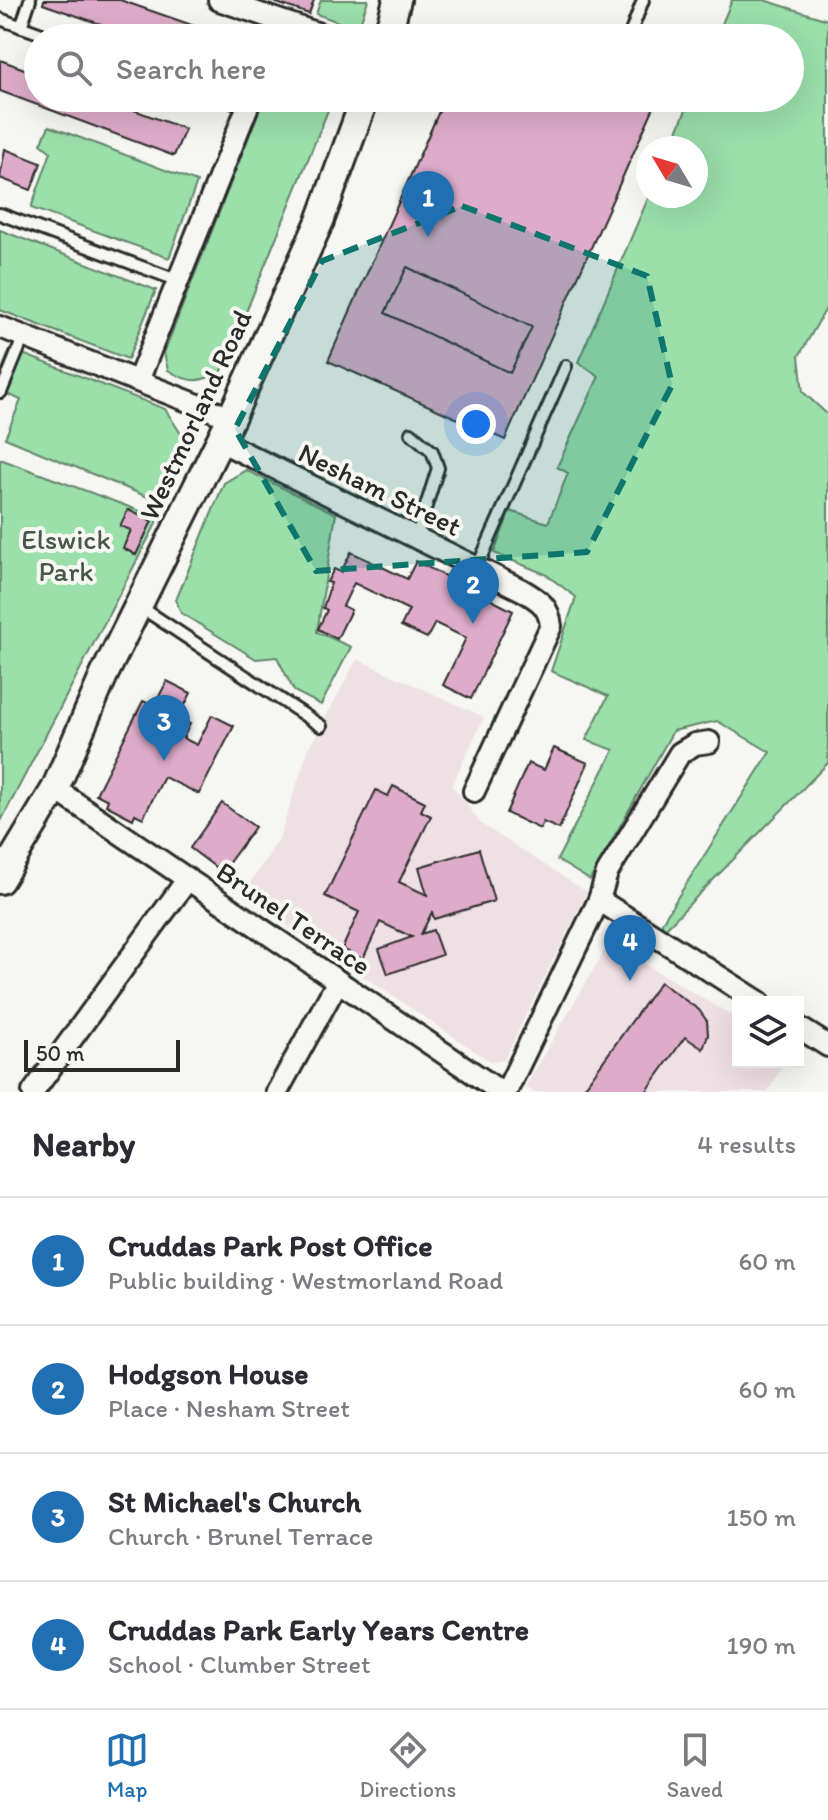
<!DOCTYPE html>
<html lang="en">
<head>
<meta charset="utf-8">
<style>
	body { margin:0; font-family:Itim,sans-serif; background:#f7f7f7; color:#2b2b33 }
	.controls { position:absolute; right:24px; bottom:24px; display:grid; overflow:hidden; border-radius:0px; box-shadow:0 8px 32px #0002 }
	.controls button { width:72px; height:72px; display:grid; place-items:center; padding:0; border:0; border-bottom:2px solid #e1e1e2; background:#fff; color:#2b2b33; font:40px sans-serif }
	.compass { position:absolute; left:636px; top:136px; width:72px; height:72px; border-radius:50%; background:#fff; box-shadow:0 8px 32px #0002; rotate:308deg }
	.scale { position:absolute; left:24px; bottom:20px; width:156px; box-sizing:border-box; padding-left:8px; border:4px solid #2b2b2b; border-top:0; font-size:22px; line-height:28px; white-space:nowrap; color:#2b2b2b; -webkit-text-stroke:6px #f6f6f2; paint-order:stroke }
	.you { position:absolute; left:476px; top:424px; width:28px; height:28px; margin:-20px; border:6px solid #fff; border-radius:50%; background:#1a73e8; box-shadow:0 0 0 12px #1a73e833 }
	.badge { display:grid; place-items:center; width:52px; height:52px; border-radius:50%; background:#1f6fb2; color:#fff; font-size:26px; font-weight:700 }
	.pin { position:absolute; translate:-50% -66px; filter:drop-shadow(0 2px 4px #0008) }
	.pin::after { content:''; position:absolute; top:42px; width:28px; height:24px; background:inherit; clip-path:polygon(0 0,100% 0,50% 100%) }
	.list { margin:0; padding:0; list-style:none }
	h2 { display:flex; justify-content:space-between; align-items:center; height:104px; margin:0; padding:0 32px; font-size:34px }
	h2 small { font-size:26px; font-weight:400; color:#7c7c81 }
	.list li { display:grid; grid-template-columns:52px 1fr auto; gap:24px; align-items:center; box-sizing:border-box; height:128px; padding:0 32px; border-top:2px solid #e1e1e2 }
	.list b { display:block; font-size:30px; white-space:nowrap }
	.list p { margin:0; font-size:26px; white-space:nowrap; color:#7c7c81 }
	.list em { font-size:26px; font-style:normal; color:#7c7c81 }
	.icon { flex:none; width:44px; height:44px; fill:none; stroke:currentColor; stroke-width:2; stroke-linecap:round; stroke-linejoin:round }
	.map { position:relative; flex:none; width:828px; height:1092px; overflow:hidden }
	.search { position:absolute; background:#fff; box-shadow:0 8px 32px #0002; left:24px; right:24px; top:24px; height:88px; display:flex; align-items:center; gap:20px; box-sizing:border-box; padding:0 28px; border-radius:44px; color:#7c7c81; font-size:30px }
	.sheet { height:616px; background:#fff }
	nav { display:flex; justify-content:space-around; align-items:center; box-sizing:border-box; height:112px; border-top:2px solid #e1e1e2; background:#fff; font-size:22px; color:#7c7c81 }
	nav a { display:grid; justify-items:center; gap:4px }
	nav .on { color:#1f6fb2 }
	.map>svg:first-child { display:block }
</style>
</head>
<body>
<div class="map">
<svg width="828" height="1092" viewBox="0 0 828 1092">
	<rect width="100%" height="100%" fill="#f6f6f2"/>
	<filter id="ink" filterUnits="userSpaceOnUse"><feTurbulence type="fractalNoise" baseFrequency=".0125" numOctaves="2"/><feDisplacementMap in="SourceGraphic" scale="16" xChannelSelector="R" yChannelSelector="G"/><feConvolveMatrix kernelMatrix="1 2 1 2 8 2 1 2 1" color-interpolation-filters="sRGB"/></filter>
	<g filter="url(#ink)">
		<g fill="#efe0e6">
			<polygon points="357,659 484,717 452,785 481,824 587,892 504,1060 491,1062 242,895 279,839 308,750"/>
			<polygon points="609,943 738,1019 738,1062 785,1062 767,1092 533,1092 525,1087"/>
		</g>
		<g fill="#9bdfab" stroke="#63856b" stroke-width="2">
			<polygon points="321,0 368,0 358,29 316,14"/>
			<polygon points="732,0 764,0 828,20 828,305 799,356 803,392 828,415 828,763 663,931 662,922 770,752 717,721 673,731 590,880 557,860 614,750 586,740 608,696 551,671 576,597 545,574 494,553 510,511 548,523 568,473 557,467 599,376 578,362 649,196 696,196 696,148 670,148 691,98 790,98 790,38 716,38"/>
			<path d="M264 98H333L222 371C200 383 190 384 168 370L164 353Z"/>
			<polygon points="49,126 197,182 169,258 31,208 51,152 41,144"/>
			<polygon points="0,230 156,290 128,359 0,310"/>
			<polygon points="10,349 165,409 185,440 169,462 160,502 5,438 21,400 0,391 0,375"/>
			<polygon points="0,459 159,518 0,823"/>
			<polygon points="246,470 336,514 317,632 351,647 321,705 294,691 277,657 256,659 181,613 176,600 224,483"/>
		</g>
		<g fill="#deacca" stroke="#2b2b2b" stroke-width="2">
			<polygon points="44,0 120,0 229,38 140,38 43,4"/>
			<polygon points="268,0 314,0 309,14"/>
			<polygon points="477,28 499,38 472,38"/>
			<polygon points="0,60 38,74 38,98 102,98 185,129 174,156 0,91"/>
			<polygon points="445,98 634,98 654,107 505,440 328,361"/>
			<polygon points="5,149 41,163 31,190 0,178"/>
			<polygon points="407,267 532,327 510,373 385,313"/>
			<polygon points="128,510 152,521 136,555 123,548 131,530 120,526"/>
			<polygon points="351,552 407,579 416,561 513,611 471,699 443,685 466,638 435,623 427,638 401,626 409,610 354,583 343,606 351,610 337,639 318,629 327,610 323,608 331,583 327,582 334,569 341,572"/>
			<polygon points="167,681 191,693 178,719 190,724 183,738 197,745 212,715 234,726 199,794 164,777 143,818 135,814 133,819 106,805 108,800 96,794 143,701 154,706"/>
			<polygon points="554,748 588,763 559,829 543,822 540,829 506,813 528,763 544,770"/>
			<polygon points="393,786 425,802 421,811 431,816 399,882 427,895 419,867 479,849 494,901 434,919 432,912 421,934 433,930 442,955 388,974 379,949 412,937 380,922 363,959 342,949 359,912 325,896 376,790 388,796"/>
			<polygon points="222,803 255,827 222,872 190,848"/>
			<polygon points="660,982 699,1010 707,1021 708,1035 703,1049 685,1037 646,1092 581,1092"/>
		</g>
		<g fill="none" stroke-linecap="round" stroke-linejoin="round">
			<g stroke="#2b2b2b" stroke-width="16">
				<g id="service">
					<polyline points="0,19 53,38"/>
					<polyline points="21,27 30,0"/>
					<polyline points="631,32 643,0"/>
					<polyline points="222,98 248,107"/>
					<polyline points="0,214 179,281"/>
					<polyline points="1,392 24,336"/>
					<polyline points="411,433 432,451 438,468 416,538"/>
					<polyline points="477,568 566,366"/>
					<polyline points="139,606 321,726"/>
				</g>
			</g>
			<g stroke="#2b2b2b" stroke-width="26">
				<g id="minor">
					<polyline points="219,0 331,38"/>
					<polyline points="0,327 231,418"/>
					<polyline points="138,381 251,98"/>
					<path d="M220 441 522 590C539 600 549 606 551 626L474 791"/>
					<polyline points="55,789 501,1092"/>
					<polyline points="599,900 607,873 680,753 695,744 709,742"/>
					<polyline points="798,1027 828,1046"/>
					<polyline points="33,1092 187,880"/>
					<polyline points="277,1092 338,981"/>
					<polyline points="506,1092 599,900 759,1002"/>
				</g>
			</g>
			<g stroke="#2b2b2b" stroke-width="32">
				<g id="tertiary">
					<polyline points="387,38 397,0"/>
					<polyline points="0,880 55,789 104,675 231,418 320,221 365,98"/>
				</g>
			</g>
			<use href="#service" stroke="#f6f6f2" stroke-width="10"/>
			<use href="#minor" stroke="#f6f6f2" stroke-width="20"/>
			<use href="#tertiary" stroke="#f6f6f2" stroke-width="26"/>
		</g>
	</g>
	<path fill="#0f766e" fill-opacity="0.2" stroke="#0f766e" stroke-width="6" stroke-dasharray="16 10" stroke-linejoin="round" d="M462 206 647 276 672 385 587 552 316 571 235 429 322 261Z"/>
	<g text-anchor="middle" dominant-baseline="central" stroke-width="8" stroke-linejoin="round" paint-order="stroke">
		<g font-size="28" fill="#2b2b2b" stroke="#f6f6f2">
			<text transform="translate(195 415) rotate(-65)">Westmorland Road</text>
			<text transform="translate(380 489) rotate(26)">Nesham Street</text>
			<text transform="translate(294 918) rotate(34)">Brunel Terrace</text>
		</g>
		<g font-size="28" fill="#47584b" stroke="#f6f6f2">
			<text x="66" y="539">Elswick<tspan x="66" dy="32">Park</tspan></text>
		</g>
	</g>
</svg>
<div class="controls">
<button><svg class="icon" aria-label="layers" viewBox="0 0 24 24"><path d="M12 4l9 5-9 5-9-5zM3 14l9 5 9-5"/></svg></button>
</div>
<svg class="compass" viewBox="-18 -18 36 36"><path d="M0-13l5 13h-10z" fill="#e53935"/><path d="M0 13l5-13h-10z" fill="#7c7c81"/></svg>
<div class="scale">50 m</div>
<div class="you"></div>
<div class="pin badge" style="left:428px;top:237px">1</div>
<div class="pin badge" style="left:473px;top:624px">2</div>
<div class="pin badge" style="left:164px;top:761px">3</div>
<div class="pin badge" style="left:630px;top:981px">4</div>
<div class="search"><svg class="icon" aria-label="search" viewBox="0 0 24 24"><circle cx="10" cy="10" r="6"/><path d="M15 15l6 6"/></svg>Search here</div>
</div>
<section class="sheet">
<h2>Nearby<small>4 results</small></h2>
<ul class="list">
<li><span class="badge">1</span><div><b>Cruddas Park Post Office</b><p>Public building · Westmorland Road</p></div><em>60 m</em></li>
<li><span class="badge">2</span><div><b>Hodgson House</b><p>Place · Nesham Street</p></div><em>60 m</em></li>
<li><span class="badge">3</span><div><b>St Michael's Church</b><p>Church · Brunel Terrace</p></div><em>150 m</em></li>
<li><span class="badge">4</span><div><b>Cruddas Park Early Years Centre</b><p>School · Clumber Street</p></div><em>190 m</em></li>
</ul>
</section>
<nav>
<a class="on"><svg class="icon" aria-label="map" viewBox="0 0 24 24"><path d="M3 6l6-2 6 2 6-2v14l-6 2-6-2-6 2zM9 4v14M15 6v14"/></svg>Map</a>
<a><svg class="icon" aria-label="directions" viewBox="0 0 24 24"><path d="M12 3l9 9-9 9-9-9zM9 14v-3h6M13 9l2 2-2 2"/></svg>Directions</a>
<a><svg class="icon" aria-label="saved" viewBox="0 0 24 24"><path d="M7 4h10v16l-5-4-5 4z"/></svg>Saved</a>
</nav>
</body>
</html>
